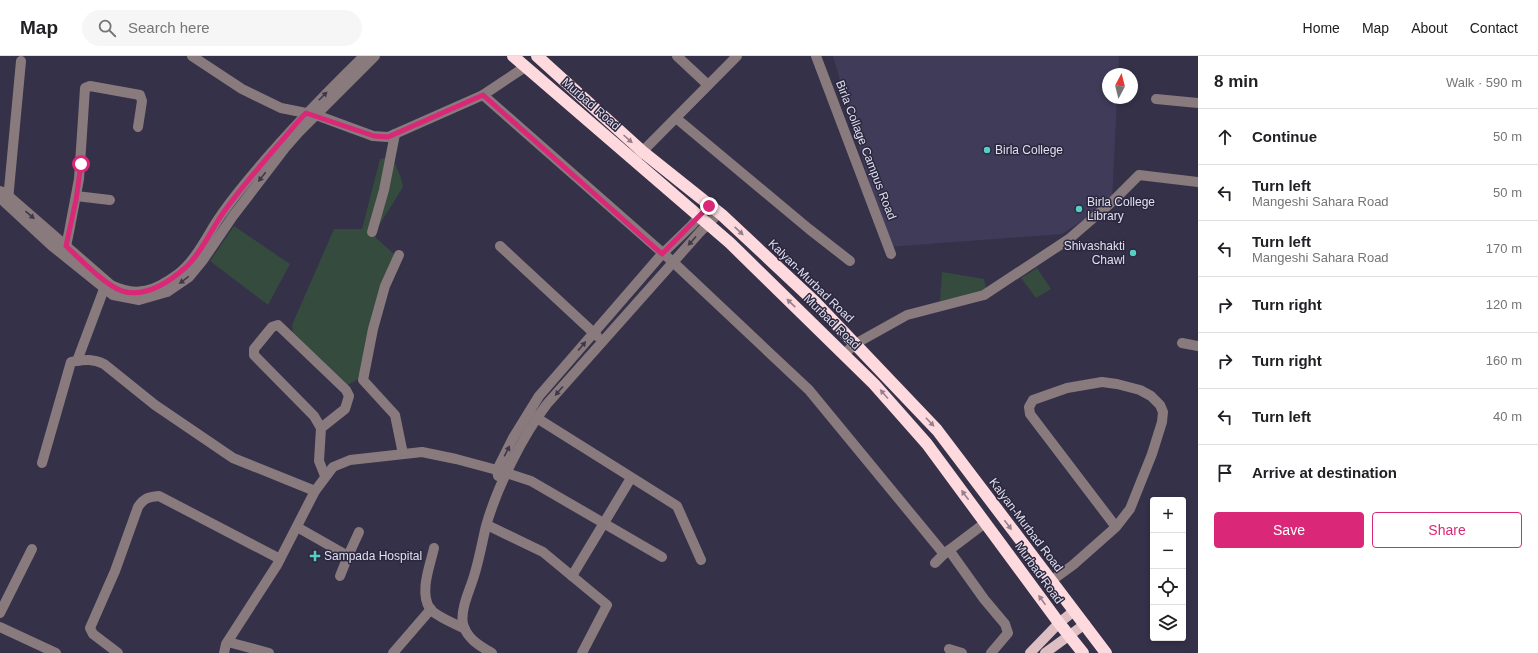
<!DOCTYPE html>
<html lang="en">
<head>
<meta charset="utf-8">
<style>
	body { margin:0; font-family:Arial,sans-serif; background:#f6f6f6; color:#202124 }
	.controls { position:absolute; right:12px; bottom:12px; display:grid; overflow:hidden; border-radius:4px; box-shadow:0 2px 6px #0003 }
	.controls button { width:36px; height:36px; display:grid; place-items:center; padding:0; border:0; border-bottom:1px solid #e0e0e0; background:#fff; color:#202124; font:20px sans-serif }
	.compass { position:absolute; left:1102px; top:12px; width:36px; height:36px; border-radius:50%; background:#fff; box-shadow:0 2px 6px #0003; rotate:7deg }
	.stop { position:absolute; width:12px; height:12px; margin:-9px; border:3px solid #db2777; border-radius:50%; background:#fff }
	.stop.end { background:#db2777; border-color:#fff; box-shadow:0 1px 4px #0008 }
	.list { margin:0; padding:0; list-style:none }
	h2 { display:flex; justify-content:space-between; align-items:center; height:52px; margin:0; padding:0 16px; font-size:17px }
	h2 small { font-size:13px; font-weight:400; color:#757577 }
	.list li { display:grid; grid-template-columns:26px 1fr auto; gap:12px; align-items:center; box-sizing:border-box; height:56px; padding:0 16px; border-top:1px solid #e0e0e0 }
	.list b { display:block; font-size:15px; white-space:nowrap }
	.list p { margin:0; font-size:13px; white-space:nowrap; color:#757577 }
	.list em { font-size:13px; font-style:normal; color:#757577 }
	.actions { display:flex; gap:8px; padding:12px 16px }
	.actions a { flex:1; padding:9px 0; border:1px solid #db2777; border-radius:4px; text-align:center; font-size:14px; color:#db2777 }
	.actions .main { background:#db2777; color:#fff }
	.icon { flex:none; width:22px; height:22px; fill:none; stroke:currentColor; stroke-width:2; stroke-linecap:round; stroke-linejoin:round }
	.map { position:relative; flex:none; width:1198px; height:597px; overflow:hidden }
	header { display:flex; align-items:center; gap:24px; box-sizing:border-box; height:56px; padding:0 20px; background:#fff; border-bottom:1px solid #e0e0e0 }
	header strong { font-size:19px }
	nav { display:flex; gap:22px; margin-inline-start:auto; font-size:14px }
	.search { width:280px; height:36px; background:#f6f6f6; display:flex; align-items:center; gap:10px; box-sizing:border-box; padding:0 14px; border-radius:22px; color:#757577; font-size:15px }
	main { display:flex }
	aside { flex:1; background:#fff }
	.map>svg:first-child { display:block }
</style>
</head>
<body>
<header>
<strong>Map</strong>
<div class="search"><svg class="icon" aria-label="search" viewBox="0 0 24 24"><circle cx="10" cy="10" r="6"/><path d="M15 15l6 6"/></svg>Search here</div>
<nav><a>Home</a><a>Map</a><a>About</a><a>Contact</a></nav>
</header>
<main>
<div class="map">
<svg width="1198" height="597" viewBox="0 0 1198 597">
	<rect width="100%" height="100%" fill="#353149"/>
	<polygon fill="#3f3b59" points="833,0 1119,0 1118,18 1108,18 1108,42 1117,42 1112,145 1062,178 888,191"/>
	<g fill="#344b3e">
		<path d="M388 101 394 105C397 114 402 121 403 131L375 176 376 182 394 198 381 230 358 323 346 330 293 280 292 269 334 173H362L380 103Z"/>
		<polygon points="234,170 290,208 268,249 210,205"/>
		<polygon points="1037,212 1051,233 1036,242 1021,222"/>
		<polygon points="942,216 984,223 986,233 973,238 940,245"/>
	</g>
	<g fill="none" stroke-linecap="round" stroke-linejoin="round">
		<g stroke="#897a7d" stroke-width="10">
			<polyline points="192,0 242,33 281,52 316,59 373,80 388,81 483,39 525,11"/>
			<polyline points="677,0 708,29"/>
			<polyline points="816,0 891,198"/>
			<polyline points="483,39 673,206 809,334 944,498"/>
			<polyline points="1156,43 1198,47"/>
			<polyline points="676,62 809,173 850,205"/>
			<polyline points="637,101 737,0"/>
			<path d="M0 135 4 136 111 229C137 242 155 235 178 218 195 205 205 184 217 165 225 153 235 140 244 129 281 83 322 41 364 0"/>
			<polyline points="76,140 110,144"/>
			<polyline points="0,142 52,190 113,239 139,244 167,236 189,221 203,204 233,160 285,92 299,76 375,0"/>
			<polyline points="8,144 21,5"/>
			<polyline points="372,176 384,134 395,78"/>
			<polyline points="500,190 597,280"/>
			<polyline points="63,194 66,190 69,176 79,123 85,32 90,30 140,39 142,45 138,71"/>
			<polyline points="399,199 385,230 373,273 363,324 395,359 403,398"/>
			<polyline points="1182,287 1198,290"/>
			<polyline points="844,298 855,288 907,259 984,239 1069,183 1113,145 1139,119 1198,126"/>
			<polyline points="77,305 104,233"/>
			<polyline points="532,359 677,450 701,504"/>
			<polyline points="321,372 345,353 349,340 346,334 278,269 272,271 254,293 254,299 314,360 321,372 319,405 325,420"/>
			<path d="M42 407 71 306C84 304 91 302 104 308L155 349 233 402 315 435"/>
			<polyline points="498,420 497,414 513,382 539,340 662,198 691,170 709,150"/>
			<polyline points="487,469 543,496 607,549 582,597"/>
			<polyline points="297,471 348,500 340,520"/>
			<path d="M434 492C430 510 419 536 430 553 437 561 456 568 465 573"/>
			<polyline points="949,494 984,543 1005,568 1008,577 991,597"/>
			<polyline points="348,500 359,476"/>
			<polyline points="935,507 944,498 985,467"/>
			<polyline points="572,520 631,422"/>
			<polyline points="1051,525 1073,509 1116,471 1130,453 1152,398 1162,366 1163,356 1160,349 1151,340 1140,334 1117,328 1102,326 1067,332 1033,344 1029,351 1030,358 1116,471"/>
			<polyline points="0,557 32,493"/>
			<polyline points="0,571 56,597"/>
			<polyline points="228,586 269,597"/>
			<polyline points="949,593 962,597"/>
			<path d="M118 597 93 578 90 572 115 515 138 451C144 442 148 441 159 440L280 503"/>
			<polyline points="224,597 226,588 277,509 315,435 333,411 350,404 422,396 456,403 497,414 531,425 662,501"/>
			<polyline points="393,597 431,553"/>
			<path d="M492 597C480 590 467 583 463 568 460 553 470 534 474 520 479 504 482 487 486 470 497 431 523 379 547 348L700 176 719 157"/>
		</g>
		<g stroke="#ddbfc3" stroke-width="10">
			<polyline points="1030,597 1059,567 1074,555"/>
			<polyline points="1045,597 1085,568"/>
		</g>
		<g stroke="#fedadf" stroke-width="12">
			<polyline points="513,0 730,187 874,328 927,388 1059,567 1083,597"/>
			<polyline points="537,0 643,96 722,159 815,246 937,374 1106,597"/>
		</g>
	</g>
	<defs><path id="oneway-solid" d="M-6-.8H1V-3.2L6.5 0L1 3.2V.8H-6Z"/></defs>
	<g fill="#3e384b">
		<use href="#oneway-solid" transform="translate(323 40) rotate(-45)"/>
		<use href="#oneway-solid" transform="translate(262 121) rotate(128)"/>
		<use href="#oneway-solid" transform="translate(30 159) rotate(41)"/>
		<use href="#oneway-solid" transform="translate(692 185) rotate(132)"/>
		<use href="#oneway-solid" transform="translate(184 224) rotate(143)"/>
		<use href="#oneway-solid" transform="translate(582 290) rotate(-50)"/>
		<use href="#oneway-solid" transform="translate(559 335) rotate(131)"/>
		<use href="#oneway-solid" transform="translate(507 395) rotate(-63)"/>
	</g>
	<g fill="#94808e">
		<use href="#oneway-solid" transform="translate(628 83) rotate(42)"/>
		<use href="#oneway-solid" transform="translate(739 175) rotate(43)"/>
		<use href="#oneway-solid" transform="translate(791 247) rotate(-136)"/>
		<use href="#oneway-solid" transform="translate(884 338) rotate(-131)"/>
		<use href="#oneway-solid" transform="translate(930 366) rotate(46)"/>
		<use href="#oneway-solid" transform="translate(965 439) rotate(-127)"/>
		<use href="#oneway-solid" transform="translate(1008 469) rotate(53)"/>
		<use href="#oneway-solid" transform="translate(1042 544) rotate(-126)"/>
	</g>
	<g fill="none" stroke-linecap="round" stroke-linejoin="round">
		<path stroke="#db2777" stroke-width="5" d="M81 108 76 144 66 190C80 203 105 229 122 235 145 242 169 226 185 212 200 199 211 174 223 157 240 133 259 111 278 89 288 78 296 67 306 57L374 80 388 81 483 39 662 198 709 150"/>
	</g>
	<g fill="#56cec2" stroke="#2b273e" stroke-width="1.5">
		<circle cx="987" cy="94" r="4"/>
		<circle cx="1079" cy="153" r="4"/>
		<circle cx="1133" cy="197" r="4"/>
		<path d="M313 494h4v4h4v4h-4v4h-4v-4h-4v-4h4z"/>
	</g>
	<g text-anchor="middle" dominant-baseline="central" stroke-width="3" stroke-linejoin="round" paint-order="stroke">
		<g font-size="12" fill="#e0dfee" stroke="#2b273e">
			<text transform="translate(591 48) rotate(41)">Murbad Road</text>
			<text transform="translate(866 94) rotate(69)">Birla Collage Campus Road</text>
			<text transform="translate(811 225) rotate(44)">Kalyan-Murbad Road</text>
			<text transform="translate(832 266) rotate(44)">Murbad Road</text>
			<text transform="translate(1026 469) rotate(53)">Kalyan-Murbad Road</text>
			<text transform="translate(1039 517) rotate(54)">Murbad Road</text>
		</g>
		<g font-size="12" fill="#e0dfee" stroke="#2b273e" text-anchor="start">
			<text x="995" y="94">Birla College</text>
			<text x="1087" y="146">Birla College<tspan x="1087" dy="14">Library</tspan></text>
			<text x="1125" y="190" text-anchor="end">Shivashakti<tspan x="1125" dy="14">Chawl</tspan></text>
			<text x="324" y="500">Sampada Hospital</text>
		</g>
	</g>
</svg>
<div class="controls">
<button>+</button>
<button>−</button>
<button><svg class="icon" aria-label="locate" viewBox="0 0 24 24"><circle cx="12" cy="12" r="6"/><path d="M12 2v4M12 18v4M2 12h4M18 12h4"/></svg></button>
<button><svg class="icon" aria-label="layers" viewBox="0 0 24 24"><path d="M12 4l9 5-9 5-9-5zM3 14l9 5 9-5"/></svg></button>
</div>
<svg class="compass" viewBox="-18 -18 36 36"><path d="M0-13l5 13h-10z" fill="#e53935"/><path d="M0 13l5-13h-10z" fill="#757577"/></svg>
<div class="stop" style="left:81px;top:108px"></div>
<div class="stop end" style="left:709px;top:150px"></div>
</div>
<aside>
<h2>8 min<small>Walk · 590 m</small></h2>
<ul class="list">
<li><svg class="icon" aria-label="ahead" viewBox="0 0 24 24"><path d="M12 20V5M6 11l6-6 6 6"/></svg><div><b>Continue</b></div><em>50 m</em></li>
<li><svg class="icon" aria-label="left" viewBox="0 0 24 24"><path d="M17 20v-9H6M10 6l-5 5 5 5"/></svg><div><b>Turn left</b><p>Mangeshi Sahara Road</p></div><em>50 m</em></li>
<li><svg class="icon" aria-label="left" viewBox="0 0 24 24"><path d="M17 20v-9H6M10 6l-5 5 5 5"/></svg><div><b>Turn left</b><p>Mangeshi Sahara Road</p></div><em>170 m</em></li>
<li><svg class="icon" aria-label="right" viewBox="0 0 24 24"><path d="M7 20v-9h11M14 6l5 5-5 5"/></svg><div><b>Turn right</b></div><em>120 m</em></li>
<li><svg class="icon" aria-label="right" viewBox="0 0 24 24"><path d="M7 20v-9h11M14 6l5 5-5 5"/></svg><div><b>Turn right</b></div><em>160 m</em></li>
<li><svg class="icon" aria-label="left" viewBox="0 0 24 24"><path d="M17 20v-9H6M10 6l-5 5 5 5"/></svg><div><b>Turn left</b></div><em>40 m</em></li>
<li><svg class="icon" aria-label="arrive" viewBox="0 0 24 24"><path d="M6 21V4h12l-3 4 3 4H6"/></svg><div><b>Arrive at destination</b></div></li>
</ul>
<div class="actions"><a class="main">Save</a><a>Share</a></div>
</aside>
</main>
</body>
</html>
